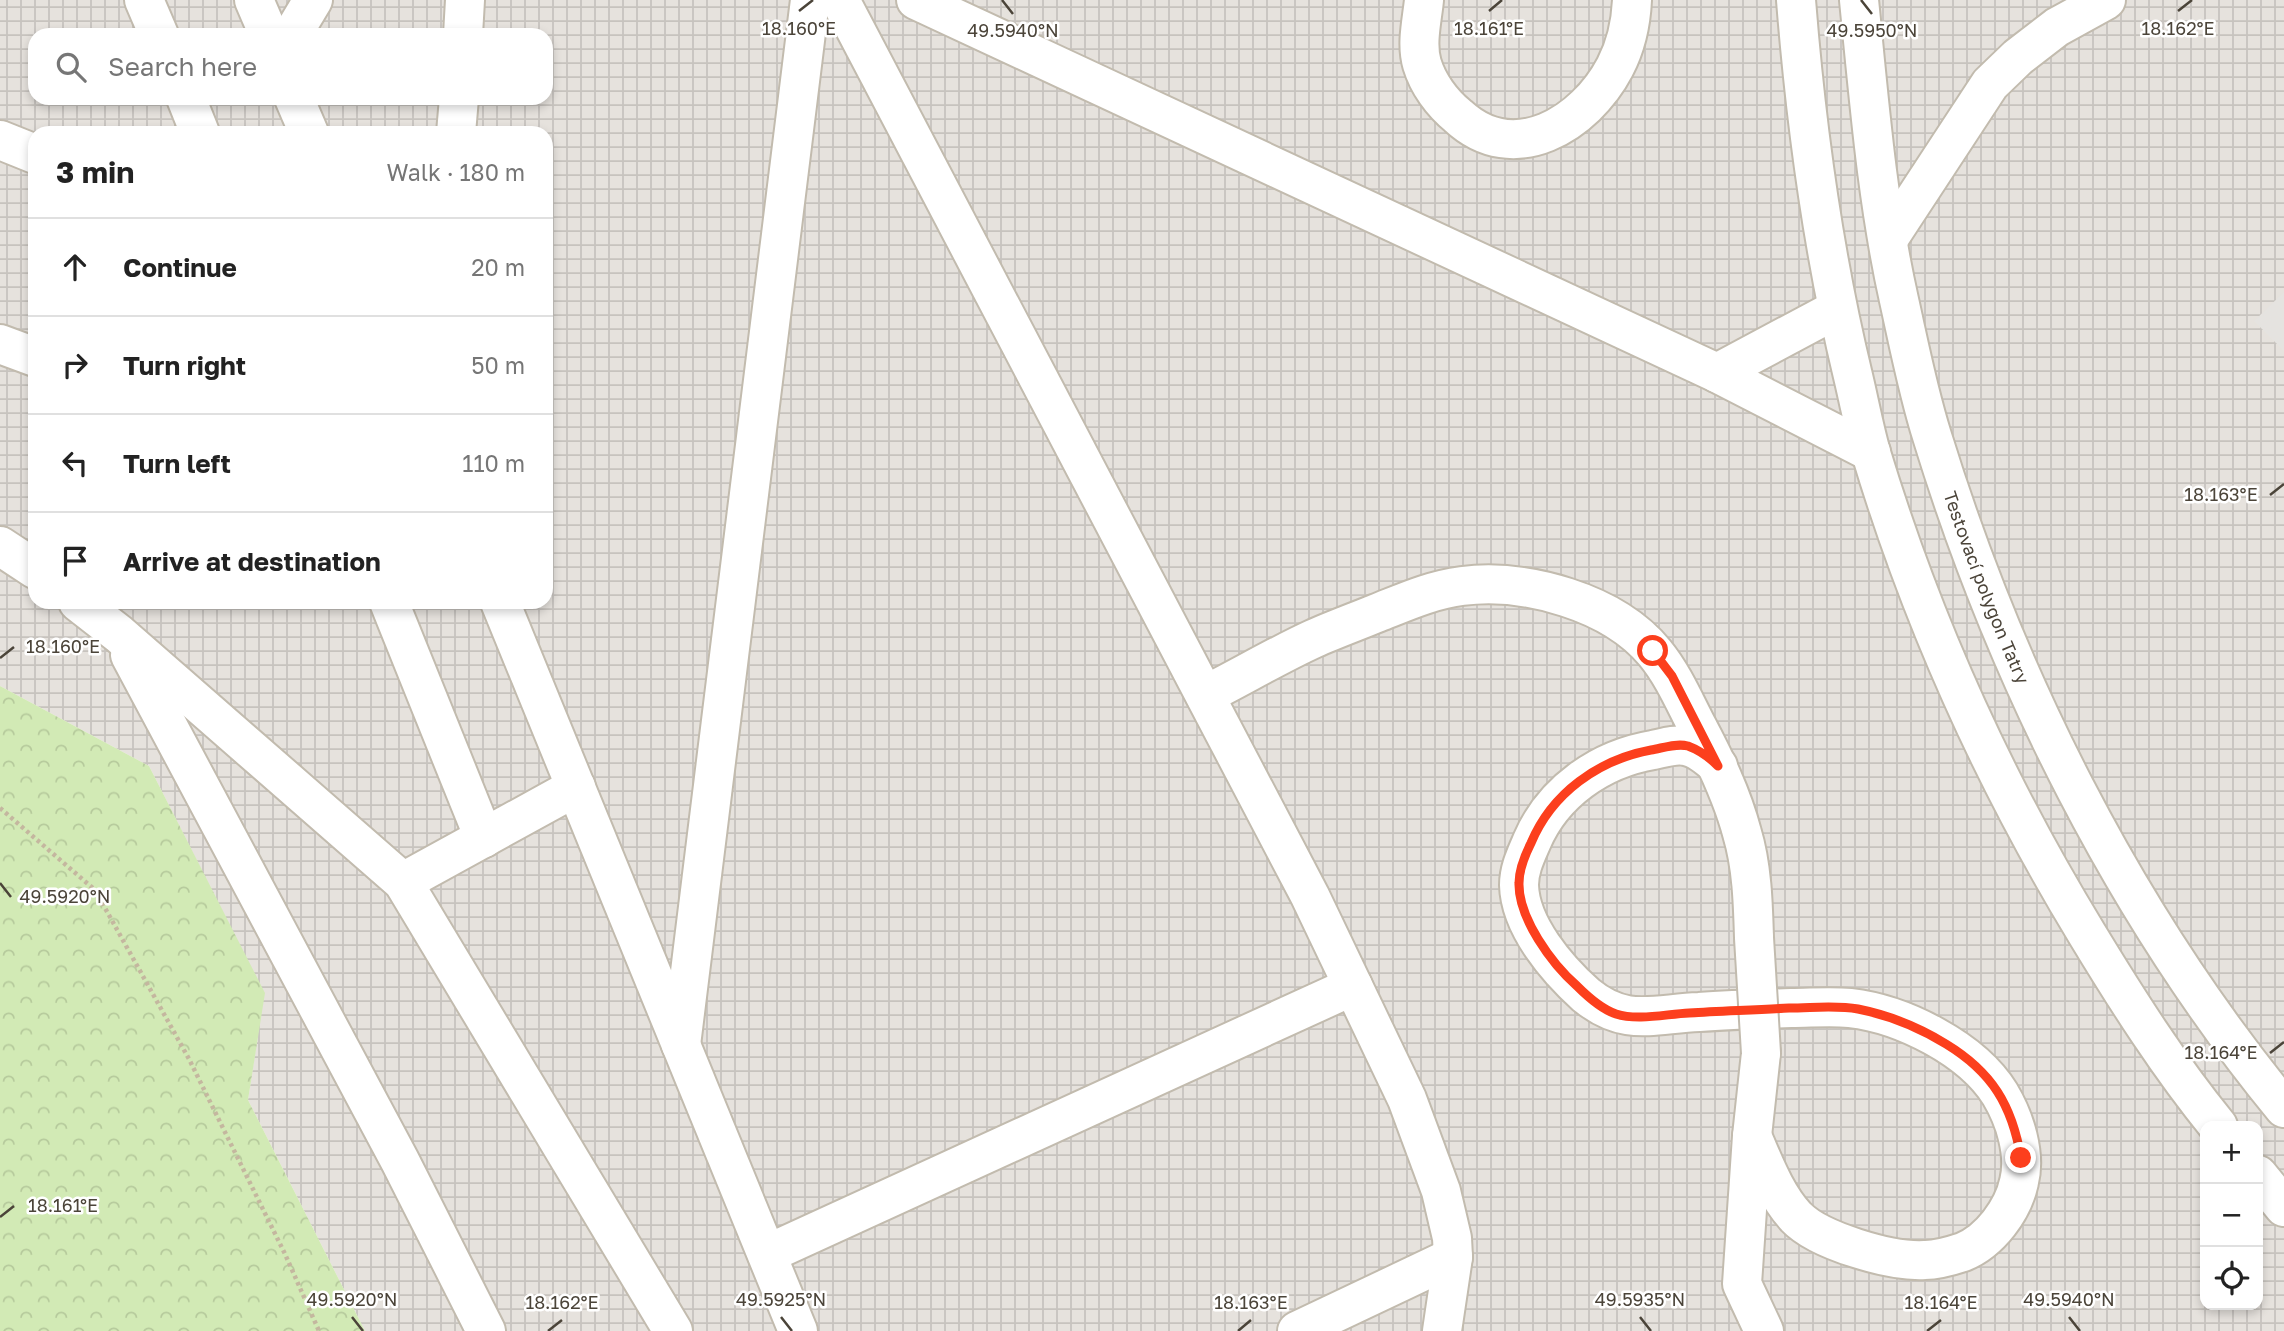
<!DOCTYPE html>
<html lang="en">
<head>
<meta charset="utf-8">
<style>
	body { margin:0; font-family:"Golos Text",sans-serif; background:#f2f2f2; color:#222 }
	.controls { position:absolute; right:21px; bottom:21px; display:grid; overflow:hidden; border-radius:14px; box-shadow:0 4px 10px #0003 }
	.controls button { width:63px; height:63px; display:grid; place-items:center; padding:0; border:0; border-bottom:2px solid #e0e0e0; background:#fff; color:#222; font:35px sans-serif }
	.stop { position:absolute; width:21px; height:21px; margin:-16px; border:5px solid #fc3f1d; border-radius:50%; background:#fff }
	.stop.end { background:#fc3f1d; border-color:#fff; box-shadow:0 2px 7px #0008 }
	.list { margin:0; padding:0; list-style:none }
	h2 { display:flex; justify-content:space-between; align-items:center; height:91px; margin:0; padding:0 28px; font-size:30px }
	h2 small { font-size:23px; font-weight:400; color:#767676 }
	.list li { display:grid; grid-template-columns:46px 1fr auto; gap:21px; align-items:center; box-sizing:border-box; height:98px; padding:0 28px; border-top:2px solid #e0e0e0 }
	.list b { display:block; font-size:26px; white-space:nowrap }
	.list em { font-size:23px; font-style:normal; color:#767676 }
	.icon { flex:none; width:38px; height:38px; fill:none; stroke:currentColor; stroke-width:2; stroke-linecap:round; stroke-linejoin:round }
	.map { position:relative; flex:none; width:2284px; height:1331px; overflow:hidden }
	.search { position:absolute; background:#fff; box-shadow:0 4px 10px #0003; left:28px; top:28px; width:525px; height:77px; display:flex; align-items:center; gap:18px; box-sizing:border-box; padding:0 24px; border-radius:21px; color:#767676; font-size:26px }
	.panel { position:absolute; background:#fff; box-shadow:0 4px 10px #0003; left:28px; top:126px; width:525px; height:483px; border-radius:21px }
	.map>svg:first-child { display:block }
</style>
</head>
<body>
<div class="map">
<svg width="2284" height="1331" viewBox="0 0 2284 1331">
	<defs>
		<pattern id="industrial-grid" width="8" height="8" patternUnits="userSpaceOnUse" patternTransform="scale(1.75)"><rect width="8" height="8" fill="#e6e2dd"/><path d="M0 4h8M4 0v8" fill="none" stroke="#c7c3be"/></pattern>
		<pattern id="forest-crowns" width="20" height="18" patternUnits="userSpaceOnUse" patternTransform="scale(1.75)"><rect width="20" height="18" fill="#d2eab5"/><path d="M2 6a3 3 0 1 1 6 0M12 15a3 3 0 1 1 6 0" fill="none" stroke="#b6ca9c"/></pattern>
	</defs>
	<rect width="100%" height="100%" fill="#f6f3ec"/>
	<path fill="url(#industrial-grid)" fill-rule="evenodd" d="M0 0H2284V1331H365L248 1100 264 993 149 766 0 686ZM35 35H546V98H35ZM35 133H546V602H35ZM2205 1126H2258V1305H2205Z"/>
	<polygon fill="url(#forest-crowns)" points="0,686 149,766 265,993 248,1100 365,1331 0,1331"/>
	<polygon fill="#e5e3e0" points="2284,292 2284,351 2254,321"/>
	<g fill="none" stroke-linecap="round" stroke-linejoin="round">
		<g stroke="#c2bbae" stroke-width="42">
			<g id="minor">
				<polyline points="144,0 159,35"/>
				<polyline points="254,0 269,35"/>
				<polyline points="840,0 1310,896 1407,1099 1441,1191 1452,1238 1453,1257 1442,1331"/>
				<polyline points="916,0 1717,373 1871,452"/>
				<path d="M1424 0C1422 20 1416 44 1422 64 1428 84 1442 103 1458 116 1514 168 1585 124 1615 67 1626 46 1631 23 1632 0"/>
				<path d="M1796 0C1806 127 1823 252 1853 376 1859 401 1864 428 1871 453 1922 622 1995 783 2087 934 2127 1000 2169 1066 2218 1126"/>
				<path id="s1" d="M1859 0C1869 100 1877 202 1899 300 1909 345 1918 392 1932 436 2006 677 2124 913 2284 1108"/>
				<polyline points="292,35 313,0"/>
				<polyline points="463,35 465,0"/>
				<polyline points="186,98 200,133"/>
				<polyline points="294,98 309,133"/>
				<polyline points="456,133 459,98"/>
				<polyline points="0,140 35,154"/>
				<polyline points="1889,238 1990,84 2018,57 2057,27 2106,0"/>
				<polyline points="0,344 35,357"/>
				<polyline points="1717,373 1837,309"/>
				<polyline points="0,546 35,569"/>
				<polyline points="78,602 119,634 403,882 673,1331"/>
				<polyline points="389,602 484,838"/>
				<polyline points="500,602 798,1331"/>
				<polyline points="130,655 400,1161 486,1331"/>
				<path d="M1205 695C1241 677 1276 656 1313 639 1333 630 1355 622 1377 613 1405 602 1431 590 1462 586 1526 578 1613 602 1655 653 1673 675 1684 701 1697 726 1715 760 1732 795 1742 833 1752 866 1753 903 1754 938"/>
				<path d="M1718 766C1709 758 1698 748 1685 746 1675 744 1663 748 1653 750 1600 759 1553 792 1532 841 1526 855 1519 869 1519 885 1520 926 1557 969 1586 995 1625 1027 1652 1014 1699 1012 1729 1010 1760 1009 1791 1008 1810 1008 1830 1006 1850 1008 1903 1014 1972 1049 2000 1094 2015 1119 2026 1154 2019 1182 2013 1210 1990 1241 1963 1252 1951 1256 1938 1260 1925 1260 1891 1262 1819 1241 1796 1217 1775 1194 1764 1163 1752 1136"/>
				<polyline points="403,882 576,787"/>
				<polyline points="681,1045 810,0"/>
				<polyline points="1761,1053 1752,1136 1742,1284 1764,1331"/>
				<polyline points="2258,1175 2284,1207"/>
				<polyline points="767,1254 1353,986"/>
				<polyline points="1297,1331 1453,1257"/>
			</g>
		</g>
		<polyline stroke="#c4b79f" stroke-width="4.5" stroke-dasharray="3.5 3.5" stroke-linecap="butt" points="0,808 95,890 189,1059 285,1254 319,1331"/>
		<use href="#minor" stroke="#fff" stroke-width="38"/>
		<g stroke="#c2bbae" stroke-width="42" stroke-linecap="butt">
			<polyline id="minor-bridge" points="1754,938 1761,1053"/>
		</g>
		<use href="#minor-bridge" stroke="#fff" stroke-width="38"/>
	</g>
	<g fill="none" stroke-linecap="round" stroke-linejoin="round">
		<path stroke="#fc3f1d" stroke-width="9" d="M1653 651 1672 676 1718 766C1710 758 1699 750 1688 746 1676 743 1663 748 1651 750 1598 760 1552 793 1531 843 1525 855 1519 869 1519 883 1518 918 1552 964 1577 986 1588 997 1601 1009 1616 1014 1638 1021 1666 1014 1689 1013 1723 1011 1756 1010 1789 1008 1812 1008 1836 1005 1858 1009 1888 1015 1920 1028 1946 1044 1992 1072 2012 1105 2021 1158"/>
	</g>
	<path fill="none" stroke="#4b4439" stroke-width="2.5" d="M1002 0 1013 14M1861 0 1872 14M799 11 813 0M1489 11 1502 0M2178 11 2192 0M2270 495 2284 484M0 658 14 647M0 883 11 897M2270 1053 2284 1042M0 1217 14 1206M352 1317 363 1331M781 1317 792 1331M1640 1317 1651 1331M2069 1317 2080 1331M548 1331 562 1320M1238 1331 1251 1320M1927 1331 1941 1320"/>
	<g text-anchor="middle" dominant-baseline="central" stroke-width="5" stroke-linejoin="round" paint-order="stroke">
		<g font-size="18" fill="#4b4439" stroke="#fff">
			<text stroke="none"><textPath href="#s1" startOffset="604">Testovací polygon Tatry</textPath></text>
		</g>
	</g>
	<g font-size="18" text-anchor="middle" fill="#4b4439" stroke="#fff" stroke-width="5" stroke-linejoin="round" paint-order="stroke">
		<text x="2178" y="35">18.162°E</text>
		<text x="799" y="35">18.160°E</text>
		<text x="1489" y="35">18.161°E</text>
		<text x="1013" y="37">49.5940°N</text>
		<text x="1872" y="37">49.5950°N</text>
		<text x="2221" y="501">18.163°E</text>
		<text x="63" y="653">18.160°E</text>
		<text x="65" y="903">49.5920°N</text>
		<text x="2221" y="1059">18.164°E</text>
		<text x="63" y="1212">18.161°E</text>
		<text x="352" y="1306">49.5920°N</text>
		<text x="781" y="1306">49.5925°N</text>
		<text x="1640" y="1306">49.5935°N</text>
		<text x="2069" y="1306">49.5940°N</text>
		<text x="562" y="1309">18.162°E</text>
		<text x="1251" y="1309">18.163°E</text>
		<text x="1941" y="1309">18.164°E</text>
	</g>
</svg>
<div class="controls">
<button>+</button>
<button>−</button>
<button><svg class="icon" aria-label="locate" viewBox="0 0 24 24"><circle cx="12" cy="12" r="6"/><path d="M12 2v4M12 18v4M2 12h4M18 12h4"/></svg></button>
</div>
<div class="stop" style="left:1653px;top:651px"></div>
<div class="stop end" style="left:2021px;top:1158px"></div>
<div class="search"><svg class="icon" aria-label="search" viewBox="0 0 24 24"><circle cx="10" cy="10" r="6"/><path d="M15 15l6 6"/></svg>Search here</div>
<section class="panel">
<h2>3 min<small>Walk · 180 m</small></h2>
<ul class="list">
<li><svg class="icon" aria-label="ahead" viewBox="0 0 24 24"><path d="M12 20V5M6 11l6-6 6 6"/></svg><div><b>Continue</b></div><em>20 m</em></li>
<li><svg class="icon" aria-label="right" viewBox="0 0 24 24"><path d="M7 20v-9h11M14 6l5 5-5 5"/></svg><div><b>Turn right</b></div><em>50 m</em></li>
<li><svg class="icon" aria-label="left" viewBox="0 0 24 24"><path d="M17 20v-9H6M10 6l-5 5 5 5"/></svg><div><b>Turn left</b></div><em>110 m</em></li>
<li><svg class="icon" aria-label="arrive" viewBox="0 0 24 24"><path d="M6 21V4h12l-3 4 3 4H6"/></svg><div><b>Arrive at destination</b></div></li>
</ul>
</section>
</div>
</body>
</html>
